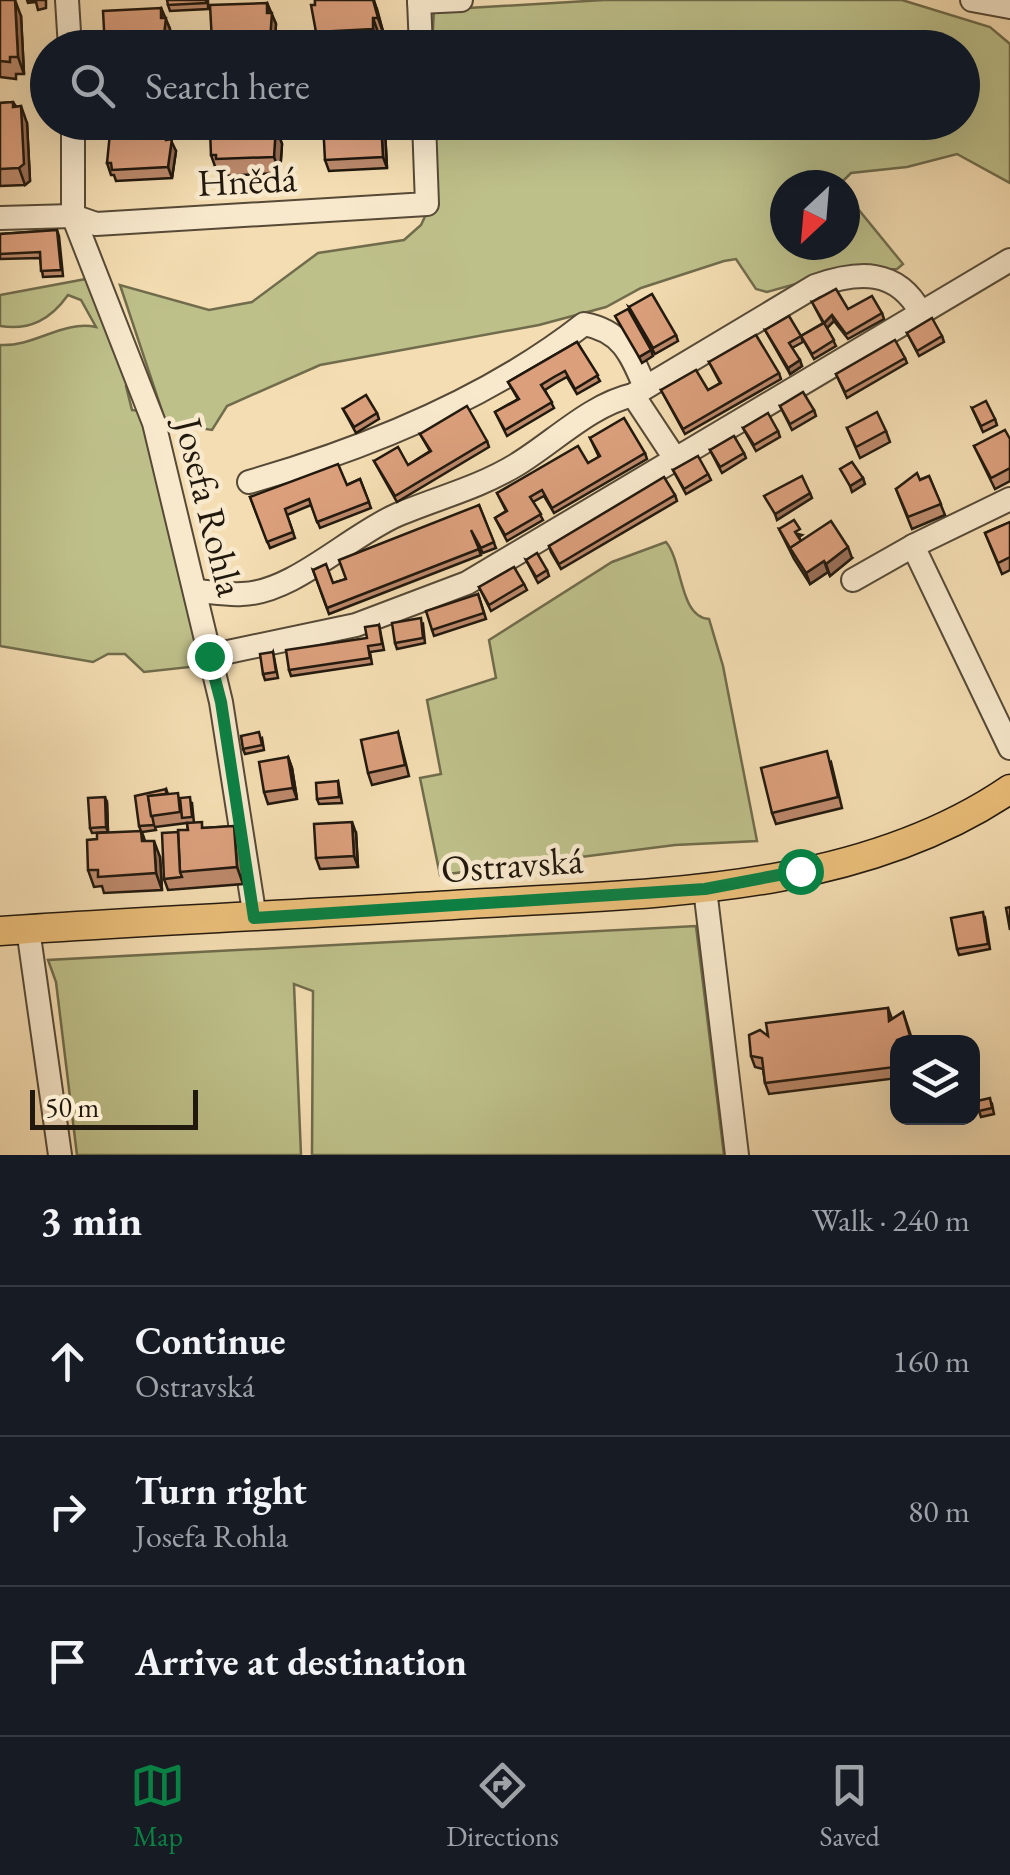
<!DOCTYPE html>
<html lang="en">
<head>
<meta charset="utf-8">
<style>
	body { margin:0; font-family:"EB Garamond",serif; background:#242831; color:#f1f3f6 }
	.controls { position:absolute; right:30px; bottom:30px; display:grid; overflow:hidden; border-radius:20px; box-shadow:0 10px 40px #0002 }
	.controls button { width:90px; height:90px; display:grid; place-items:center; padding:0; border:0; border-bottom:2px solid #363941; background:#171b24; color:#f1f3f6; font:50px sans-serif }
	.compass { position:absolute; left:770px; top:170px; width:90px; height:90px; border-radius:50%; background:#171b24; box-shadow:0 10px 40px #0002; rotate:206deg }
	.scale { position:absolute; left:30px; bottom:25px; width:168px; box-sizing:border-box; padding-left:10px; border:5px solid #22190e; border-top:0; font-size:28px; line-height:35px; white-space:nowrap; color:#22190e; -webkit-text-stroke:8px #f8e9cd; paint-order:stroke }
	.stop { position:absolute; width:30px; height:30px; margin:-22px; border:8px solid #0b8043; border-radius:50%; background:#fff }
	.stop.end { background:#0b8043; border-color:#fff; box-shadow:0 2px 10px #0008 }
	.list { margin:0; padding:0; list-style:none }
	h2 { display:flex; justify-content:space-between; align-items:center; height:130px; margin:0; padding:0 40px; font-size:42px }
	h2 small { font-size:32px; font-weight:400; color:#9ea1a6 }
	.list li { display:grid; grid-template-columns:65px 1fr auto; gap:30px; align-items:center; box-sizing:border-box; height:150px; padding:0 40px; border-top:2px solid #363941 }
	.list b { display:block; font-size:38px; white-space:nowrap }
	.list p { margin:0; font-size:32px; white-space:nowrap; color:#9ea1a6 }
	.list em { font-size:32px; font-style:normal; color:#9ea1a6 }
	.icon { flex:none; width:55px; height:55px; fill:none; stroke:currentColor; stroke-width:2; stroke-linecap:round; stroke-linejoin:round }
	.map { position:relative; flex:none; width:1010px; height:1155px; overflow:hidden }
	.search { position:absolute; background:#171b24; box-shadow:0 10px 40px #0002; left:30px; right:30px; top:30px; height:110px; display:flex; align-items:center; gap:25px; box-sizing:border-box; padding:0 35px; border-radius:55px; color:#9ea1a6; font-size:38px }
	.sheet { height:580px; background:#171b24 }
	nav { display:flex; justify-content:space-around; align-items:center; box-sizing:border-box; height:140px; border-top:2px solid #363941; background:#171b24; font-size:28px; color:#9ea1a6 }
	nav a { display:grid; justify-items:center; gap:5px }
	nav .on { color:#0b8043 }
	.map>svg:first-child { display:block }
</style>
</head>
<body>
<div class="map">
<svg width="1010" height="1155" viewBox="0 0 1010 1155">
	<rect width="100%" height="100%" fill="#f4ddb2"/>
	<filter id="stains"><feTurbulence type="fractalNoise" baseFrequency=".002" numOctaves="4"/><feColorMatrix values="0 0 0 0 .2 0 0 0 0 .09 0 0 0 0 .02 0 0 0 .5 -.17"/></filter>
	<radialGradient id="worn" r=".72"><stop offset=".6" stop-color="#630" stop-opacity="0"/><stop offset="1" stop-color="#630" stop-opacity=".3"/></radialGradient>
	<g fill="#bec08a" stroke="#706c4c" stroke-width="2.5">
		<polygon points="604,0 902,0 990,27 1010,44 1010,183 957,154 907,167 851,173 839,185 785,185 785,245 845,245 845,193 903,264 897,269 846,270 767,292 756,289 736,259 724,261 641,288 606,307 539,325 320,365 227,406 212,430 166,423 120,285 209,310 252,302 318,253 404,240 421,225 428,210 426,123 962,122 962,48 432,47 434,10"/>
		<path d="M86 279 130 373 126 386 132 410 143 411 185 578 199 666 144 672 125 654H108L93 662 0 646V345C35 347 62 320 96 327L81 300 68 295C51 319 30 331 0 326V295Z"/>
		<path d="M666 542C683 562 679 617 709 619L723 666 757 841 675 845 440 875 420 778 441 774 427 700 496 678 489 640 612 562Z"/>
		<polygon points="696,926 724,1155 312,1155 313,991 294,984 301,1155 77,1155 56,982 48,960"/>
	</g>
	<g fill="none" stroke-linecap="round" stroke-linejoin="round">
		<g stroke="#564a37" stroke-width="26">
			<g id="minor">
				<polyline points="67,0 70,48"/>
				<polyline points="419,0 421,48"/>
				<polyline points="972,0 1010,7"/>
				<polyline points="419,2 461,0"/>
				<polyline points="73,122 73,216 154,423 221,702 255,918"/>
				<polyline points="0,218 73,216 96,224 427,204 424,122"/>
				<polyline points="633,395 674,457"/>
				<path d="M249 482C367 448 487 400 584 324 622 331 631 354 645 387"/>
				<polyline points="1010,499 913,546 1010,748"/>
				<polyline points="853,580 913,546"/>
				<path d="M196 591C211 592 227 595 242 594 293 593 349 536 397 515 437 498 478 488 516 465 554 442 590 405 633 395L815 286C858 271 897 268 921 313"/>
				<polyline points="209,656 356,625 467,583 1010,260"/>
				<polyline points="705,889 737,1155"/>
				<polyline points="28,929 60,1155"/>
			</g>
		</g>
		<g stroke="#22190e" stroke-width="31">
			<path id="major" d="M0 931C156 920 313 914 469 904 648 893 855 895 1010 789"/>
		</g>
		<use href="#minor" stroke="#f8e9cd" stroke-width="22"/>
		<use href="#major" stroke="#eabe79" stroke-width="28"/>
	</g>
	<g fill="#bc896b" stroke="#22190e" stroke-width="2.5">
		<polygon points="0,0 21,16 24,74 16,74 16,79 0,77"/>
		<polygon points="27,0 46,0 46,8 38,10 36,2 28,3"/>
		<polygon points="208,0 208,9 170,11 168,5"/>
		<polygon points="315,0 374,0 384,35 379,35 379,46 322,48 316,32"/>
		<polygon points="267,3 276,24 274,48 214,48 212,42"/>
		<polygon points="161,8 170,29 168,48 105,48"/>
		<polygon points="13,102 27,123 30,181 25,185 0,186 0,103"/>
		<polygon points="178,122 206,122 207,132 183,133"/>
		<polygon points="215,122 273,122 282,144 280,173 222,176 221,171 217,172 211,155"/>
		<polygon points="385,131 387,168 329,171 325,160"/>
		<polygon points="169,140 176,151 172,178 116,181 114,175 111,175 107,163"/>
		<polygon points="57,230 59,236 63,276 43,277 40,258 0,259 0,234"/>
		<polygon points="812,302 848,309 882,313 884,319 848,339 834,321 827,328 836,346 814,359 801,336 823,323"/>
		<polygon points="629,307 676,335 678,341 655,354"/>
		<polygon points="765,330 801,336 803,342 792,348 802,366 790,374"/>
		<polygon points="907,333 942,336 944,342 919,356"/>
		<polygon points="577,342 600,381 577,394 567,377 556,383 545,390 554,408 507,436 495,412 518,399 508,382"/>
		<polygon points="905,358 907,363 847,398 836,374"/>
		<polygon points="709,362 779,373 781,379 685,434 661,390 708,390 720,383"/>
		<polygon points="780,406 814,410 816,416 792,430"/>
		<polygon points="972,408 995,419 997,425 983,432"/>
		<polygon points="343,409 377,413 379,419 356,433"/>
		<polygon points="743,428 778,431 780,437 756,451"/>
		<polygon points="847,428 886,431 890,442 860,458"/>
		<polygon points="420,434 487,441 489,447 397,502 374,461 408,465 430,451"/>
		<polygon points="590,438 645,453 647,459 554,513 544,496 533,502 543,520 507,541 495,518 506,511 497,493 588,463 599,457"/>
		<polygon points="1010,439 1010,481 995,489 974,446"/>
		<polygon points="710,450 744,453 746,458 722,473"/>
		<polygon points="673,470 708,474 711,480 686,494"/>
		<polygon points="929,476 945,515 912,529 896,489"/>
		<polygon points="360,479 371,508 320,528 311,505 287,515 295,538 270,548 250,497 347,485"/>
		<polygon points="675,495 677,501 561,569 551,552 549,546"/>
		<polygon points="479,505 496,548 483,553 474,537 481,555 329,614 313,570 333,583 346,579"/>
		<polygon points="1010,522 1010,570 1002,574 985,533"/>
		<polygon points="779,529 802,535 799,537 801,541 852,558 830,576 828,572 810,584 794,559"/>
		<polygon points="526,560 547,570 549,576 538,583"/>
		<polygon points="524,584 527,590 491,611 479,587"/>
		<polygon points="478,594 486,619 434,636 432,630"/>
		<polygon points="423,624 425,643 397,649 395,643"/>
		<polygon points="379,625 384,650 370,652 372,664 291,676 289,670 367,638"/>
		<polygon points="273,652 278,678 265,680 263,674"/>
		<polygon points="398,732 409,776 372,785 368,773"/>
		<polygon points="262,738 264,750 245,754 243,749"/>
		<polygon points="288,757 292,768 297,799 268,804 264,792"/>
		<polygon points="831,762 842,808 776,824 772,813"/>
		<polygon points="338,781 342,803 319,804 317,799"/>
		<polygon points="166,789 168,794 192,803 194,823 204,828 234,826 240,842 243,884 168,890 164,879 178,832 188,830 187,823 155,827 156,830 142,832 145,841 160,857 162,890 104,893 102,886 94,887 88,870 97,839 141,831 139,826"/>
		<polygon points="107,803 108,832 92,833 90,828"/>
		<polygon points="356,833 358,867 320,869 316,858"/>
		<polygon points="985,918 990,949 959,955 957,949"/>
		<polygon points="888,1008 892,1019 903,1012 913,1042 898,1042 898,1078 769,1094 765,1083 763,1069 755,1067 751,1056 768,1036"/>
		<polygon points="992,1104 994,1114 981,1117 979,1111"/>
	</g>
	<g fill="#996f57" stroke="#22190e" stroke-width="2.5">
		<polygon points="15,0 21,16 24,74 18,57"/>
		<polygon points="373,0 377,9 384,35 378,18"/>
		<polygon points="267,3 276,24 274,48 272,48 270,40"/>
		<polygon points="161,8 170,29 168,48 164,48 163,44"/>
		<polygon points="373,18 379,35 379,46 373,29"/>
		<polygon points="21,106 27,123 30,181 25,185 19,168"/>
		<polygon points="272,122 276,132 276,127 282,144 280,173 274,157"/>
		<polygon points="381,122 385,131 387,168 383,157"/>
		<polygon points="166,130 176,151 172,178 168,167"/>
		<polygon points="832,315 834,321 826,329 824,323"/>
		<polygon points="651,350 653,356 642,363 639,357"/>
		<polygon points="800,360 802,366 790,374 788,368"/>
		<polygon points="863,478 865,484 852,492 850,486"/>
		<polygon points="810,493 812,498 777,520 775,514"/>
		<polygon points="848,547 852,558 830,576 826,564"/>
		<polygon points="824,561 828,572 810,584 806,573"/>
		<polygon points="288,757 292,768 297,799 293,788"/>
		<polygon points="105,797 107,803 108,832 106,827"/>
		<polygon points="352,822 356,833 358,867 354,856"/>
		<polygon points="234,826 240,842 243,884 237,867"/>
		<polygon points="154,841 160,857 162,890 156,873"/>
		<polygon points="897,1040 898,1042 898,1072 893,1048"/>
	</g>
	<g fill="#db9f7c" stroke="#22190e" stroke-width="2.5">
		<polygon points="0,0 15,0 18,57 10,57 10,62 0,61"/>
		<polygon points="167,0 206,0 206,3 168,5"/>
		<polygon points="315,0 373,0 378,18 373,18 373,29 316,32 311,5 315,5"/>
		<polygon points="267,3 267,13 272,13 270,40 212,42 210,5"/>
		<polygon points="161,8 161,18 166,18 163,44 105,48 103,11"/>
		<polygon points="13,102 13,107 21,106 24,164 19,168 0,169 0,103"/>
		<polygon points="179,122 205,122 205,127 181,127"/>
		<polygon points="215,122 272,122 272,127 276,127 274,157 216,159 216,155 211,155 210,130 215,130"/>
		<polygon points="381,122 383,157 325,160 323,123"/>
		<polygon points="166,130 166,140 172,139 168,167 112,170 111,163 107,163 110,133"/>
		<polygon points="57,230 61,270 41,271 40,252 0,254 0,234"/>
		<polygon points="836,289 848,309 872,296 882,313 846,334 832,315 824,323 834,340 812,354 801,336 824,323 812,302"/>
		<polygon points="652,294 676,335 653,348 629,307"/>
		<polygon points="628,309 651,350 639,357 615,316"/>
		<polygon points="789,316 801,336 789,343 800,360 788,368 765,330"/>
		<polygon points="932,318 942,336 917,351 907,333"/>
		<polygon points="756,335 779,373 683,429 661,390 696,370 708,390 721,383 709,362"/>
		<polygon points="895,340 905,358 845,392 836,374"/>
		<polygon points="577,342 598,375 575,389 565,371 554,377 541,385 552,402 505,430 495,412 519,399 508,382"/>
		<polygon points="803,392 814,410 790,424 780,406"/>
		<polygon points="366,395 377,413 354,427 343,409"/>
		<polygon points="986,401 995,419 981,426 972,408"/>
		<polygon points="467,406 487,441 395,496 374,461 398,447 408,465 431,451 420,434"/>
		<polygon points="877,412 886,431 856,447 847,428"/>
		<polygon points="768,413 778,431 754,445 743,428"/>
		<polygon points="624,418 645,453 552,508 542,490 530,497 541,514 505,535 495,518 507,511 497,493 578,446 588,463 600,456 590,438"/>
		<polygon points="1005,430 1010,439 1010,468 991,478 974,446"/>
		<polygon points="734,436 744,453 720,467 710,450"/>
		<polygon points="698,456 708,474 684,489 673,470"/>
		<polygon points="852,462 863,478 850,486 840,469"/>
		<polygon points="338,464 347,485 360,479 369,502 317,522 309,499 285,509 293,532 267,542 250,497"/>
		<polygon points="917,473 920,480 929,476 941,504 908,517 896,489"/>
		<polygon points="802,476 810,493 775,514 764,496"/>
		<polygon points="664,477 675,495 559,564 549,546"/>
		<polygon points="479,505 494,542 481,548 471,530 479,549 327,608 313,570 326,564 333,583 346,579 339,560"/>
		<polygon points="794,520 800,529 795,532 801,541 790,548 779,529"/>
		<polygon points="831,521 848,547 826,564 824,561 806,573 790,548"/>
		<polygon points="1010,522 1010,557 998,563 985,533"/>
		<polygon points="537,553 547,570 536,577 526,560"/>
		<polygon points="514,567 524,584 489,605 479,587"/>
		<polygon points="478,594 484,613 432,630 426,611"/>
		<polygon points="421,618 423,638 395,643 392,623"/>
		<polygon points="379,625 382,644 368,646 370,658 289,670 286,650 367,638 365,627"/>
		<polygon points="273,652 276,672 263,674 260,654"/>
		<polygon points="259,732 262,745 243,749 241,736"/>
		<polygon points="398,732 405,765 368,773 361,740"/>
		<polygon points="827,751 838,797 772,813 761,768"/>
		<polygon points="288,757 293,788 264,792 259,762"/>
		<polygon points="338,781 339,797 317,799 316,783"/>
		<polygon points="166,789 166,794 148,796 154,825 139,826 135,796"/>
		<polygon points="178,793 180,812 151,816 148,796"/>
		<polygon points="105,797 106,827 90,828 88,798"/>
		<polygon points="190,797 192,817 182,818 180,798"/>
		<polygon points="202,822 202,828 234,826 237,867 180,872 178,830 188,830 187,823"/>
		<polygon points="352,822 354,856 316,858 314,824"/>
		<polygon points="141,831 142,841 154,841 156,873 98,877 98,870 88,870 87,840 97,839 97,833"/>
		<polygon points="178,832 180,872 182,877 164,879 162,833"/>
		<polygon points="1010,907 1010,930 1006,908"/>
		<polygon points="983,912 988,944 957,949 951,918"/>
		<polygon points="888,1008 889,1021 903,1012 910,1036 897,1040 893,1048 895,1067 765,1083 762,1058 751,1056 749,1035 760,1030 768,1036 766,1023"/>
		<polygon points="990,1098 992,1108 979,1111 977,1101"/>
	</g>
	<g fill="none" stroke-linecap="round" stroke-linejoin="round">
		<polyline stroke="#0b8043" stroke-width="12" points="209,656 221,702 254,918 705,889 800,871"/>
	</g>
	<g text-anchor="middle" dominant-baseline="central" stroke-width="9" stroke-linejoin="round" paint-order="stroke">
		<g font-size="38" fill="#22190e" stroke="#f8e9cd">
			<text transform="translate(247 180) rotate(-3)">Hnědá</text>
			<text transform="translate(210 507) rotate(76)">Josefa Rohla</text>
			<text transform="translate(512 864) rotate(-4)">Ostravská</text>
		</g>
	</g>
	<rect width="100%" height="100%" filter="url(#stains)"/>
	<rect width="100%" height="100%" fill="url(#worn)"/>
</svg>
<div class="controls">
<button><svg class="icon" aria-label="layers" viewBox="0 0 24 24"><path d="M12 4l9 5-9 5-9-5zM3 14l9 5 9-5"/></svg></button>
</div>
<svg class="compass" viewBox="-18 -18 36 36"><path d="M0-13l5 13h-10z" fill="#e53935"/><path d="M0 13l5-13h-10z" fill="#9ea1a6"/></svg>
<div class="scale">50 m</div>
<div class="stop" style="left:800px;top:871px"></div>
<div class="stop end" style="left:209px;top:656px"></div>
<div class="search"><svg class="icon" aria-label="search" viewBox="0 0 24 24"><circle cx="10" cy="10" r="6"/><path d="M15 15l6 6"/></svg>Search here</div>
</div>
<section class="sheet">
<h2>3 min<small>Walk · 240 m</small></h2>
<ul class="list">
<li><svg class="icon" aria-label="ahead" viewBox="0 0 24 24"><path d="M12 20V5M6 11l6-6 6 6"/></svg><div><b>Continue</b><p>Ostravská</p></div><em>160 m</em></li>
<li><svg class="icon" aria-label="right" viewBox="0 0 24 24"><path d="M7 20v-9h11M14 6l5 5-5 5"/></svg><div><b>Turn right</b><p>Josefa Rohla</p></div><em>80 m</em></li>
<li><svg class="icon" aria-label="arrive" viewBox="0 0 24 24"><path d="M6 21V4h12l-3 4 3 4H6"/></svg><div><b>Arrive at destination</b></div></li>
</ul>
</section>
<nav>
<a class="on"><svg class="icon" aria-label="map" viewBox="0 0 24 24"><path d="M3 6l6-2 6 2 6-2v14l-6 2-6-2-6 2zM9 4v14M15 6v14"/></svg>Map</a>
<a><svg class="icon" aria-label="directions" viewBox="0 0 24 24"><path d="M12 3l9 9-9 9-9-9zM9 14v-3h6M13 9l2 2-2 2"/></svg>Directions</a>
<a><svg class="icon" aria-label="saved" viewBox="0 0 24 24"><path d="M7 4h10v16l-5-4-5 4z"/></svg>Saved</a>
</nav>
</body>
</html>
